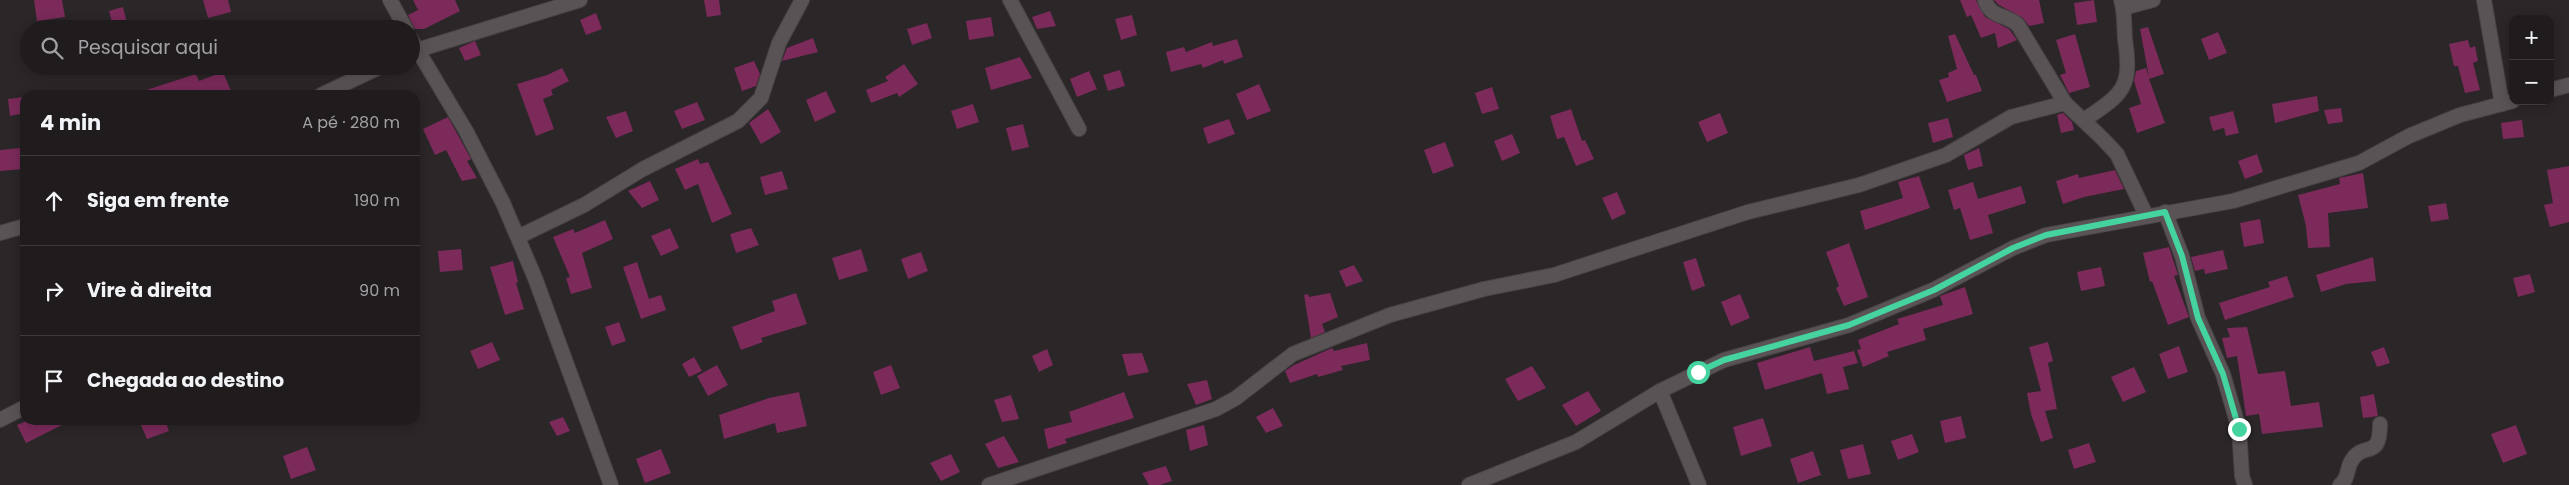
<!DOCTYPE html>
<html lang="pt">
<head>
<meta charset="utf-8">
<style>
	body { margin:0; font-family:Poppins,sans-serif; background:#282527; color:#f1f3f6 }
	.controls { position:absolute; right:15px; top:15px; display:grid; overflow:hidden; border-radius:10px; box-shadow:0 2px 12px #0003 }
	.controls button { width:45px; height:45px; display:grid; place-items:center; padding:0; border:0; border-bottom:1px solid #3d3a3c; background:#201c1e; color:#f1f3f6; font:25px sans-serif }
	.stop { position:absolute; width:15px; height:15px; margin:-11px; border:4px solid #45d49f; border-radius:50%; background:#fff }
	.stop.end { background:#45d49f; border-color:#fff; box-shadow:0 1px 5px #0008 }
	.list { margin:0; padding:0; list-style:none }
	h2 { display:flex; justify-content:space-between; align-items:center; height:65px; margin:0; padding:0 20px; font-size:21px }
	h2 small { font-size:16px; font-weight:400; color:#a2a1a4 }
	.list li { display:grid; grid-template-columns:32px 1fr auto; gap:15px; align-items:center; box-sizing:border-box; height:90px; padding:0 20px; border-top:1px solid #3d3a3c }
	.list b { display:block; font-size:19px; white-space:nowrap }
	.list em { font-size:16px; font-style:normal; color:#a2a1a4 }
	.icon { flex:none; width:28px; height:28px; fill:none; stroke:currentColor; stroke-width:2; stroke-linecap:round; stroke-linejoin:round }
	.map { position:relative; flex:none; width:2569px; height:485px; overflow:hidden }
	.search { position:absolute; background:#201c1e; box-shadow:0 2px 12px #0003; left:20px; top:20px; width:400px; height:55px; display:flex; align-items:center; gap:12px; box-sizing:border-box; padding:0 18px; border-radius:28px; color:#a2a1a4; font-size:19px }
	.panel { position:absolute; background:#201c1e; box-shadow:0 2px 12px #0003; left:20px; top:90px; width:400px; height:335px; border-radius:15px }
	.map>svg:first-child { display:block }
</style>
</head>
<body>
<div class="map">
<svg width="2569" height="485" viewBox="0 0 2569 485">
	<rect width="100%" height="100%" fill="#2b2628"/>
	<g fill="#7b2a5a">
		<polygon points="34,0 62,0 65,17 37,21"/>
		<polygon points="203,0 228,0 231,12 208,18"/>
		<polygon points="413,0 455,0 460,11 424,29 415,29 408,15 418,10"/>
		<polygon points="704,0 719,0 721,15 707,17"/>
		<polygon points="1960,0 1976,0 1985,17 2009,29 2017,40 1998,48 1995,33 1981,38 1971,15 1967,17"/>
		<polygon points="1994,0 2039,0 2044,23 2029,26 2023,18 1999,5"/>
		<polygon points="2094,0 2097,22 2077,25 2074,3"/>
		<polygon points="123,7 127,23 113,26 109,11"/>
		<polygon points="1050,11 1056,26 1037,29 1032,17"/>
		<polygon points="596,13 602,29 586,35 580,20"/>
		<polygon points="1132,15 1137,35 1121,40 1115,19"/>
		<polygon points="991,17 994,36 969,40 966,21"/>
		<polygon points="927,23 932,38 912,45 907,29"/>
		<polygon points="2148,27 2164,74 2149,79 2165,123 2137,133 2129,108 2141,104 2134,81 2136,71 2146,68 2149,77 2140,29"/>
		<polygon points="2218,32 2227,53 2209,60 2201,39"/>
		<polygon points="1955,34 1974,75 1976,75 1982,91 1947,102 1939,80 1949,77 1948,73 1957,69 1948,36"/>
		<polygon points="2075,34 2090,87 2069,93 2060,75 2066,73 2056,40"/>
		<polygon points="813,38 818,52 782,61 787,48"/>
		<polygon points="1237,39 1243,57 1224,64 1223,60 1203,68 1201,64 1171,72 1166,52 1184,47 1186,52 1212,42 1213,46"/>
		<polygon points="2468,40 2470,48 2475,46 2478,61 2473,63 2480,90 2465,93 2458,66 2454,66 2449,44"/>
		<polygon points="475,41 481,55 465,61 459,48"/>
		<polygon points="1020,57 1032,78 991,90 985,68"/>
		<polygon points="754,61 760,74 756,86 742,91 734,68"/>
		<polygon points="904,64 918,84 899,97 897,93 871,103 866,90 888,81 885,77"/>
		<polygon points="562,68 569,81 551,90 553,95 543,99 554,129 536,136 517,84 547,75"/>
		<polygon points="1120,70 1125,86 1108,91 1103,75"/>
		<polygon points="1089,71 1097,89 1077,97 1070,79"/>
		<polygon points="223,72 231,91 221,95 140,95 140,92 196,74 199,81"/>
		<polygon points="1259,84 1271,111 1247,120 1236,94"/>
		<polygon points="1492,87 1499,109 1482,114 1475,93"/>
		<polygon points="826,91 836,112 815,122 806,100"/>
		<polygon points="2317,96 2319,111 2275,123 2272,104"/>
		<polygon points="25,97 25,113 10,116 8,99"/>
		<polygon points="697,102 705,120 682,129 674,111"/>
		<polygon points="973,104 979,122 957,129 951,111"/>
		<polygon points="2341,108 2343,122 2328,124 2324,110"/>
		<polygon points="768,109 781,132 761,144 749,123"/>
		<polygon points="1571,109 1582,141 1585,140 1594,159 1576,166 1564,137 1557,139 1550,116"/>
		<polygon points="626,111 633,131 616,138 606,117"/>
		<polygon points="2233,111 2239,133 2226,136 2224,128 2213,131 2209,117"/>
		<polygon points="1720,113 1728,133 1707,142 1698,122"/>
		<polygon points="2063,113 2072,122 2074,130 2061,133 2057,115"/>
		<polygon points="448,117 471,159 467,161 477,178 462,181 446,150 435,155 423,129"/>
		<polygon points="1948,118 1953,137 1933,143 1928,123"/>
		<polygon points="1229,119 1235,134 1208,144 1203,128"/>
		<polygon points="2522,120 2524,137 2503,139 2501,123"/>
		<polygon points="1023,124 1029,147 1012,151 1006,128"/>
		<polygon points="1512,134 1520,153 1502,161 1494,141"/>
		<polygon points="1445,142 1454,166 1433,174 1424,150"/>
		<polygon points="21,148 23,169 0,171 0,150"/>
		<polygon points="1979,148 1983,166 1968,170 1964,155"/>
		<polygon points="2257,154 2263,172 2245,179 2238,161"/>
		<polygon points="698,159 700,164 708,162 732,214 712,223 698,184 685,190 675,169"/>
		<polygon points="2569,166 2569,222 2550,227 2544,205 2553,203 2547,170"/>
		<polygon points="2115,170 2124,189 2084,197 2063,204 2056,181 2078,174 2079,178"/>
		<polygon points="782,171 788,189 765,195 760,177"/>
		<polygon points="2363,173 2368,208 2328,213 2330,247 2308,248 2306,226 2298,195 2340,184 2339,178"/>
		<polygon points="1919,176 1930,208 1865,230 1860,211 1903,198 1898,182"/>
		<polygon points="650,181 659,200 642,208 628,191"/>
		<polygon points="1973,182 1978,199 2021,186 2026,203 1988,215 1993,233 1970,240 1960,208 1954,210 1948,190"/>
		<polygon points="1617,192 1626,213 1612,220 1602,198"/>
		<polygon points="2446,203 2449,219 2431,222 2428,206"/>
		<polygon points="2260,219 2264,243 2244,247 2240,223"/>
		<polygon points="605,220 613,239 582,253 592,288 571,294 566,278 570,277 553,237 573,229 575,233"/>
		<polygon points="670,228 679,248 661,256 651,236"/>
		<polygon points="751,228 759,245 736,253 730,234"/>
		<polygon points="1849,243 1868,297 1844,306 1836,288 1839,286 1826,252"/>
		<polygon points="2169,247 2178,275 2174,276 2189,317 2168,325 2152,281 2150,282 2143,253"/>
		<polygon points="461,249 463,270 440,272 438,251"/>
		<polygon points="861,249 868,271 839,280 832,258"/>
		<polygon points="2223,250 2228,269 2205,274 2204,269 2195,271 2191,257"/>
		<polygon points="921,252 928,271 908,279 901,259"/>
		<polygon points="2373,257 2376,281 2346,284 2321,292 2316,275"/>
		<polygon points="1696,258 1705,286 1692,291 1683,262"/>
		<polygon points="513,261 518,282 516,283 524,309 505,315 490,267"/>
		<polygon points="637,262 649,299 661,295 666,310 641,319 623,267"/>
		<polygon points="1354,265 1363,281 1346,287 1339,271"/>
		<polygon points="2101,267 2105,286 2081,291 2077,272"/>
		<polygon points="2530,274 2535,292 2518,297 2513,278"/>
		<polygon points="2287,276 2294,297 2225,320 2219,303 2270,287 2268,282"/>
		<polygon points="1965,287 1973,314 1923,329 1926,340 1887,352 1889,356 1863,367 1857,350 1861,349 1858,340 1899,324 1897,319 1943,305 1940,296"/>
		<polygon points="796,293 807,324 761,338 763,342 741,350 732,327 775,311 772,301"/>
		<polygon points="1330,293 1338,317 1322,324 1325,332 1311,338 1304,295 1308,294 1309,297"/>
		<polygon points="1740,294 1750,318 1731,326 1721,302"/>
		<polygon points="619,322 626,341 612,346 605,327"/>
		<polygon points="2247,327 2258,374 2285,371 2291,406 2319,402 2323,427 2262,434 2259,414 2246,416 2237,356 2227,358 2222,338 2230,337 2227,328"/>
		<polygon points="492,342 500,360 478,369 470,351"/>
		<polygon points="2048,342 2053,361 2048,363 2057,409 2045,411 2053,438 2041,442 2031,414 2027,393 2041,391 2029,347"/>
		<polygon points="1367,343 1370,360 1341,366 1343,370 1318,377 1317,374 1290,383 1285,371 1294,365 1332,348 1334,351"/>
		<polygon points="2179,346 2188,372 2168,379 2159,354"/>
		<polygon points="1810,347 1814,361 1854,351 1858,363 1843,367 1849,389 1827,394 1822,373 1765,390 1757,363"/>
		<polygon points="2384,347 2390,363 2377,367 2371,352"/>
		<polygon points="1047,349 1053,365 1039,372 1032,356"/>
		<polygon points="1142,353 1149,372 1128,376 1122,354"/>
		<polygon points="694,357 702,371 689,377 682,364"/>
		<polygon points="717,365 728,385 708,396 697,376"/>
		<polygon points="891,365 900,388 881,395 873,372"/>
		<polygon points="1532,366 1546,388 1518,401 1505,379"/>
		<polygon points="2134,367 2146,392 2123,402 2111,377"/>
		<polygon points="1207,380 1212,399 1196,405 1187,384"/>
		<polygon points="1588,391 1601,411 1576,426 1562,405"/>
		<polygon points="799,392 807,426 777,433 775,423 724,439 719,415 769,398"/>
		<polygon points="1124,392 1134,418 1065,439 1067,443 1048,449 1044,429 1072,422 1069,412"/>
		<polygon points="2374,394 2378,416 2363,418 2360,397"/>
		<polygon points="1011,395 1019,419 1002,422 994,400"/>
		<polygon points="1273,408 1283,426 1266,433 1256,417"/>
		<polygon points="1961,416 1966,438 1945,443 1940,421"/>
		<polygon points="563,417 570,431 557,436 549,422"/>
		<polygon points="1763,418 1772,446 1741,456 1733,427"/>
		<polygon points="29,420 72,420 26,443 17,425"/>
		<polygon points="139,420 165,420 169,431 147,439"/>
		<polygon points="1204,425 1208,445 1190,451 1186,430"/>
		<polygon points="2516,425 2527,454 2503,463 2491,434"/>
		<polygon points="1912,434 1919,452 1898,460 1891,441"/>
		<polygon points="1004,436 1019,462 998,468 985,444"/>
		<polygon points="2089,443 2096,462 2074,469 2068,450"/>
		<polygon points="1863,444 1871,474 1848,479 1840,450"/>
		<polygon points="307,447 316,470 291,479 283,456"/>
		<polygon points="661,449 671,473 645,483 636,459"/>
		<polygon points="1813,451 1821,475 1798,483 1790,459"/>
		<polygon points="951,454 960,472 941,481 930,463"/>
		<polygon points="1166,466 1172,481 1160,485 1149,485 1142,473"/>
	</g>
	<g fill="none" stroke-linecap="round" stroke-linejoin="round">
		<g stroke="#474344" stroke-width="16">
			<g id="minor">
				<polyline points="390,0 406,29"/>
				<polyline points="1010,0 1079,129"/>
				<path d="M1985 0C1990 18 2006 14 2018 25L2065 103 2102 138 2117 154 2146 215"/>
				<polyline points="2484,0 2502,104"/>
				<polyline points="2123,8 2153,0"/>
				<polyline points="411,39 466,131 503,203 535,278 611,485"/>
				<polyline points="411,52 580,0"/>
				<polyline points="2550,90 2569,85"/>
				<polyline points="321,95 382,66"/>
				<path d="M2084 120C2124 93 2132 88 2125 39 2124 26 2125 13 2121 0"/>
				<polyline points="2165,212 2182,256 2198,318 2223,374 2239,429 2242,476 2245,485"/>
				<polyline points="0,233 25,226"/>
				<polyline points="518,237 584,205 643,169 738,121 761,98 779,43 802,0"/>
				<polyline points="1660,391 1699,485"/>
				<polyline points="0,420 25,407"/>
				<polyline points="989,485 1216,409 1236,398 1293,354 1390,315 1484,289 1554,275 1748,212 1859,185 1946,155 2011,117 2065,103"/>
				<polyline points="1469,485 1576,442 1660,391 1724,360 1849,325 1933,290 2013,248 2046,235 2233,201 2359,163 2409,136 2460,115 2513,101"/>
				<path d="M2340 485C2349 479 2346 469 2352 460 2364 441 2380 461 2380 424"/>
			</g>
		</g>
		<use href="#minor" stroke="#595356" stroke-width="14"/>
	</g>
	<g fill="none" stroke-linecap="round" stroke-linejoin="round">
		<polyline stroke="#45d49f" stroke-width="6" points="1698,372 1724,360 1849,325 1934,290 2013,248 2046,235 2165,212 2182,256 2198,318 2223,374 2239,429"/>
	</g>
</svg>
<div class="controls">
<button>+</button>
<button>−</button>
</div>
<div class="stop" style="left:1698px;top:372px"></div>
<div class="stop end" style="left:2239px;top:429px"></div>
<div class="search"><svg class="icon" aria-label="search" viewBox="0 0 24 24"><circle cx="10" cy="10" r="6"/><path d="M15 15l6 6"/></svg>Pesquisar aqui</div>
<section class="panel">
<h2>4 min<small>A pé · 280 m</small></h2>
<ul class="list">
<li><svg class="icon" aria-label="ahead" viewBox="0 0 24 24"><path d="M12 20V5M6 11l6-6 6 6"/></svg><div><b>Siga em frente</b></div><em>190 m</em></li>
<li><svg class="icon" aria-label="right" viewBox="0 0 24 24"><path d="M7 20v-9h11M14 6l5 5-5 5"/></svg><div><b>Vire à direita</b></div><em>90 m</em></li>
<li><svg class="icon" aria-label="arrive" viewBox="0 0 24 24"><path d="M6 21V4h12l-3 4 3 4H6"/></svg><div><b>Chegada ao destino</b></div></li>
</ul>
</section>
</div>
</body>
</html>
